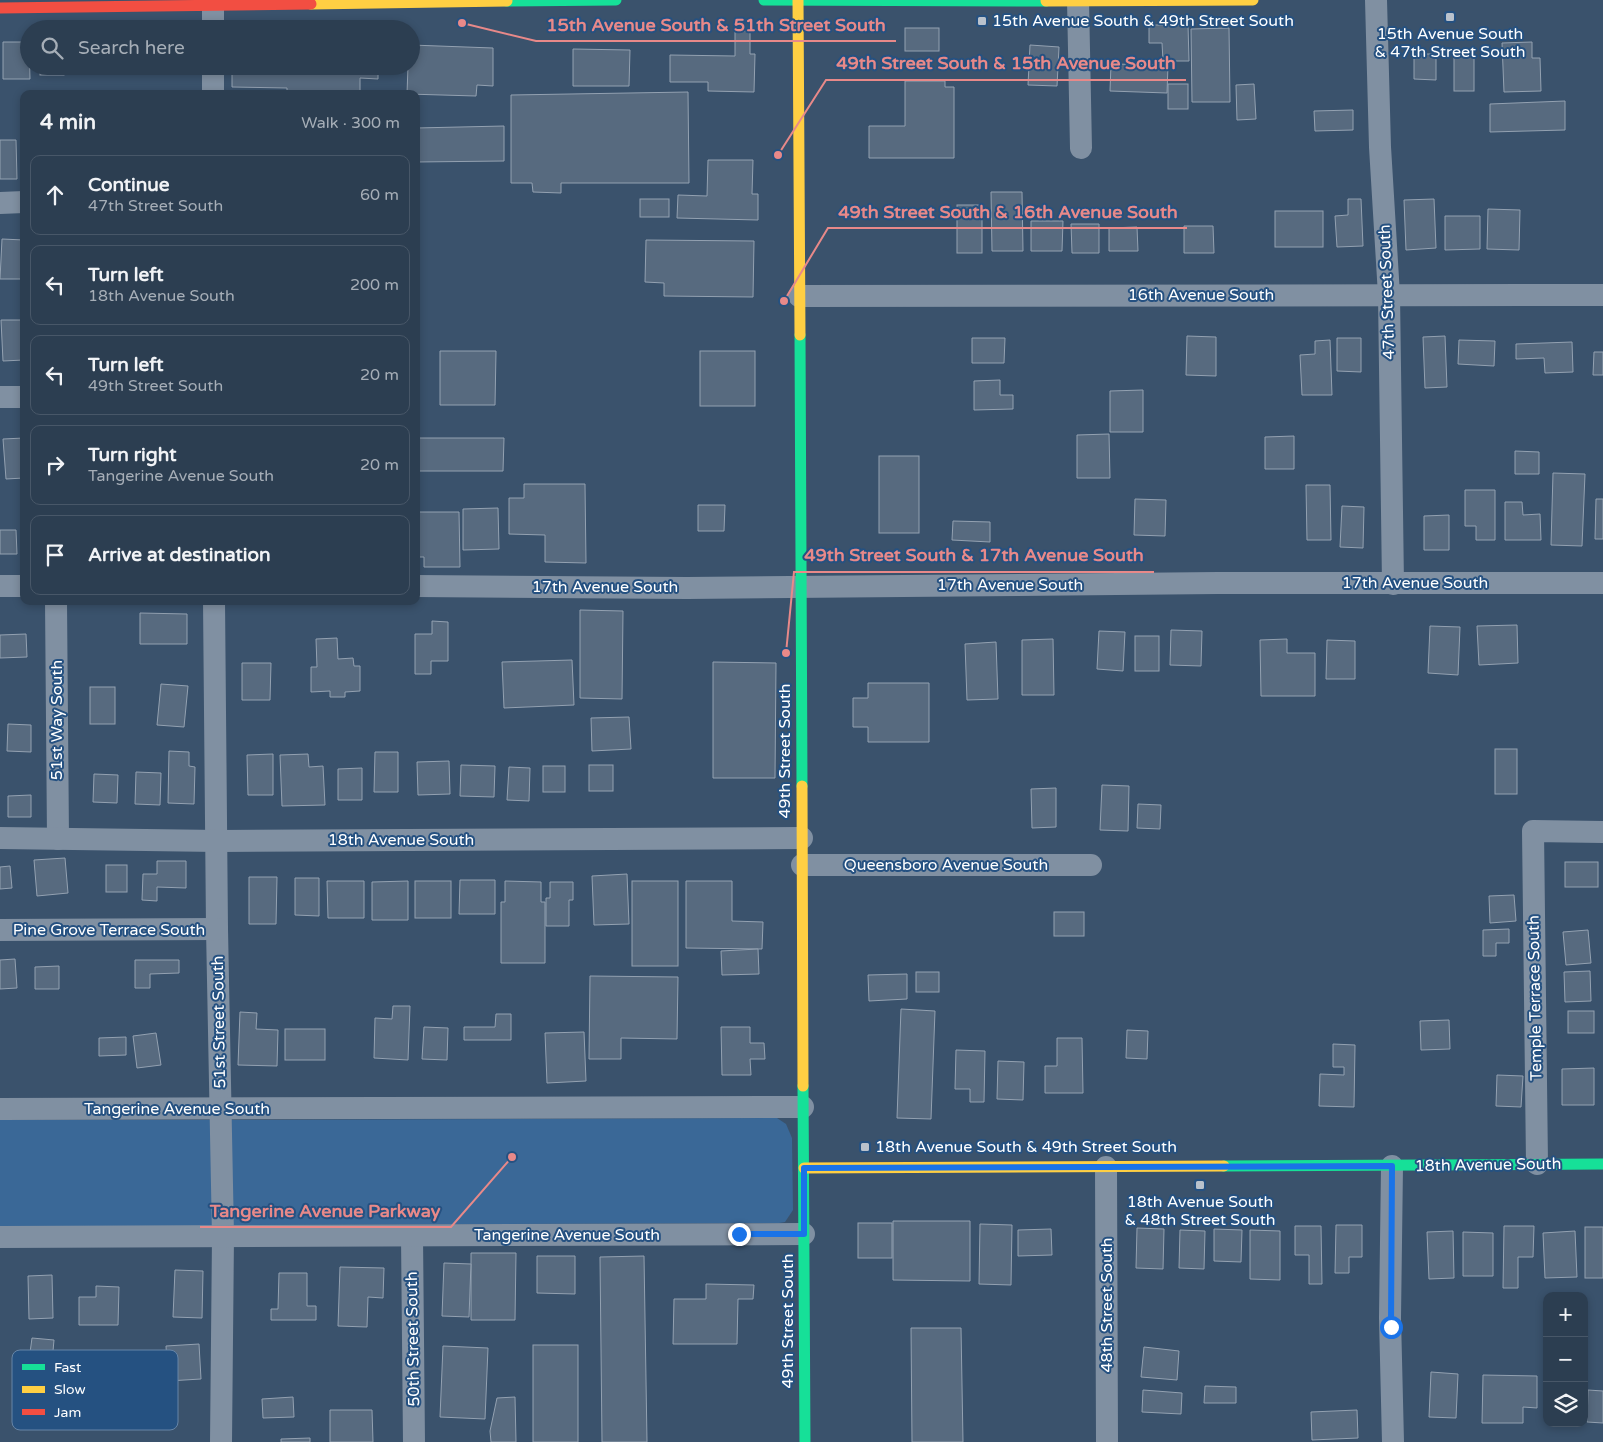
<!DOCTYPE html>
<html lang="en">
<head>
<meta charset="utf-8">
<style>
	body { margin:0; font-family:"Varela Round",sans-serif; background:#38495b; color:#f1f3f6 }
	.controls { position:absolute; right:15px; bottom:15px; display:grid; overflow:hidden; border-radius:10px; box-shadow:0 2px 8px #0003 }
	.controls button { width:45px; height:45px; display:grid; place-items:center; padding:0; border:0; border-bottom:1px solid #485768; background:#2c3e51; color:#f1f3f6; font:25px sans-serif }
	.stop { position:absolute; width:15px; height:15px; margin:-11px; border:4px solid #1a73e8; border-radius:50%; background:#fff }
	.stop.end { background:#1a73e8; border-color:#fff; box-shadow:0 1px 5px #0008 }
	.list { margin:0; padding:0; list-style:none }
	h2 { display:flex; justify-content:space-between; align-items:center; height:65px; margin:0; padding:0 20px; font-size:21px }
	h2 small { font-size:16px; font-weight:400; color:#a6aeb7 }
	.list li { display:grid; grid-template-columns:32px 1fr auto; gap:15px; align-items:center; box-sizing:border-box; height:80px; margin:0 10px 10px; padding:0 10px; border:1px solid #485768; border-radius:10px }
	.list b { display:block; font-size:19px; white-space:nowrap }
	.list p { margin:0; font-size:16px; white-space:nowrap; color:#a6aeb7 }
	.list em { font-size:16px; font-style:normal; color:#a6aeb7 }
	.icon { flex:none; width:28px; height:28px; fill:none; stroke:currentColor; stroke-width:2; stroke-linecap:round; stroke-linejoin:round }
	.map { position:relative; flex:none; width:1603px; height:1442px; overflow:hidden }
	.search { position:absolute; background:#2c3e51; box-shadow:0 2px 8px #0003; left:20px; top:20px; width:400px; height:55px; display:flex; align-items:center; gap:12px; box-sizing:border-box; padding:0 18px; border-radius:28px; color:#a6aeb7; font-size:19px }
	.panel { position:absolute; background:#2c3e51; box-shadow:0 2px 8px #0003; left:20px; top:90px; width:400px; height:515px; border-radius:10px }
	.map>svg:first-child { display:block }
</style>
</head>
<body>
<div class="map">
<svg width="1603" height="1442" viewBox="0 0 1603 1442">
	<rect width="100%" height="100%" fill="#3a526c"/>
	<g fill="#3a6897">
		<polygon points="777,1118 786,1124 792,1138 793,1210 785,1222 779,1223 233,1225 231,1120"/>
		<polygon points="0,1120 211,1120 213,1226 0,1226"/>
	</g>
	<g fill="#576a7f" stroke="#93a1b1">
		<polygon points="1149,25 1188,25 1189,61 1163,61 1162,43 1149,43"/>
		<rect x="905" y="28" width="34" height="23"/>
		<polygon points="1229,28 1230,102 1192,102 1191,29"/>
		<polygon points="735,31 750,31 750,54 755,54 754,92 708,91 708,82 670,82 670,55 735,56"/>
		<polygon points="3,42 29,42 30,79 3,79"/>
		<polygon points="1532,42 1532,58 1540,58 1541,91 1504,92 1502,43"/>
		<polygon points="411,45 493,48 493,86 477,85 476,96 407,94 408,66 411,66"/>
		<polygon points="1030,45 1059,47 1057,86 1028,85"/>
		<polygon points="573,49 630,50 629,86 573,86"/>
		<polygon points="1414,54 1436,54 1436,80 1414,79"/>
		<rect x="1454" y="54" width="20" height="37"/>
		<polygon points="1111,64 1168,65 1167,93 1110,91"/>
		<rect x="40" y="66" width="24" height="9"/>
		<rect x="81" y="66" width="28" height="7"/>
		<polygon points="232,66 378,66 378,79 360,78 360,94 287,94 287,88 232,87"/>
		<polygon points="905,81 945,81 945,87 954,87 954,158 869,158 869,126 905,126"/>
		<rect x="1168" y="84" width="20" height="25"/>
		<polygon points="1254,84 1256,119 1237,120 1236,85"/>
		<polygon points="688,92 689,183 561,183 561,193 533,192 532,183 511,183 511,95"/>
		<polygon points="1565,101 1565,130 1490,132 1490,104"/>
		<polygon points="1353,110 1353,130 1315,131 1314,111"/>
		<polygon points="504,126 504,161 416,162 416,128"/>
		<polygon points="0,140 16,140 17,179 0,179"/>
		<polygon points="708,160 753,160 752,194 758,194 758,220 677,218 678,195 707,196"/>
		<polygon points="991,192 1022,192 1023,251 992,251"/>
		<rect x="640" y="199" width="29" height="18"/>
		<polygon points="1348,199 1361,199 1363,246 1337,247 1335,216 1348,215"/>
		<polygon points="1434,199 1436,248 1406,250 1404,200"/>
		<rect x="957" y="205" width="25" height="48"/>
		<polygon points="1488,209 1520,210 1519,250 1487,249"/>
		<rect x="1275" y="211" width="48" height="36"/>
		<polygon points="1445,216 1480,216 1480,249 1445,250"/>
		<polygon points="1031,221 1063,221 1062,251 1031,251"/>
		<polygon points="1071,224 1099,224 1099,253 1072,253"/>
		<polygon points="1184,226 1213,226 1214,253 1184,253"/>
		<polygon points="1137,227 1138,251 1109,251 1109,228"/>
		<polygon points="2,239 24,240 24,279 0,279"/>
		<polygon points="646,240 754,241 753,297 664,296 664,283 645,282"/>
		<polygon points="1,320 24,320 24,360 3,361"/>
		<polygon points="1187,336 1216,337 1216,376 1186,375"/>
		<polygon points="1445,336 1447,387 1425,388 1423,337"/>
		<polygon points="972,338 1005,338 1004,363 972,363"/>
		<polygon points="1337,338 1361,338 1361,372 1337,371"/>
		<polygon points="1330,340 1332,395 1302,395 1300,355 1315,354 1315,341"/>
		<polygon points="1459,340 1495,341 1494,366 1458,364"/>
		<polygon points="1572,342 1573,372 1545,373 1544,358 1516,359 1516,344"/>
		<polygon points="440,351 496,351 495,405 440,405"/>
		<rect x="700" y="351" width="55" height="55"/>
		<polygon points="1594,352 1603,352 1603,375 1593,375"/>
		<polygon points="1000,380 1000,395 1013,395 1013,409 974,410 974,381"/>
		<polygon points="1143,390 1143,432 1110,432 1110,391"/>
		<polygon points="1109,434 1110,478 1077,478 1077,435"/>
		<polygon points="1294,436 1294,469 1265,469 1265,437"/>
		<polygon points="24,438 24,478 6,479 3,439"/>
		<polygon points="416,438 504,438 503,471 416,471"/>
		<polygon points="1515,451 1539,452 1539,474 1515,474"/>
		<rect x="879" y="456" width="40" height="77"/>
		<polygon points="1553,473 1585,474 1582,546 1551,545"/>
		<polygon points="524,484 585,484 586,563 545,562 545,535 509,534 509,498 524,498"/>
		<polygon points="1306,485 1330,485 1331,540 1307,540"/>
		<polygon points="1465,490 1495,490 1495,540 1476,540 1476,526 1465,526"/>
		<polygon points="1135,499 1166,500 1165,536 1134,535"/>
		<polygon points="1596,499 1603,499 1603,539 1595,539"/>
		<polygon points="1505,502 1522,502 1523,515 1540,514 1541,540 1505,540"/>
		<polygon points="698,505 725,505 724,531 698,531"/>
		<polygon points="1342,506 1364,507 1363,548 1340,547"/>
		<polygon points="498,508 499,549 463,550 463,509"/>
		<polygon points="417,512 459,512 460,567 424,567 424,557 418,557"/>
		<polygon points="1449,515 1449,550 1424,550 1424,516"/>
		<polygon points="953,521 990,522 990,542 952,540"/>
		<polygon points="0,530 16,530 17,554 0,554"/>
		<polygon points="580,610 623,611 622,699 580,698"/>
		<polygon points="140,613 187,614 187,644 140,644"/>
		<polygon points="432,621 448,622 448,661 431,661 431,674 415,674 415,634 432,634"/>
		<polygon points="1517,625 1518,663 1479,665 1477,626"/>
		<polygon points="1430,626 1460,627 1458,675 1428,673"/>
		<polygon points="1171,630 1202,631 1201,666 1170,665"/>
		<polygon points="1099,631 1125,632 1123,671 1097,669"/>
		<polygon points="26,634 27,657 0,658 0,635"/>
		<rect x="1135" y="636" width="24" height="35"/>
		<polygon points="337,638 338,659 353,658 354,666 360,666 360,691 345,692 345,697 330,697 330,691 311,692 311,667 317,667 316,639"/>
		<polygon points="1053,639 1054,695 1022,695 1022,640"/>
		<polygon points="1287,639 1287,653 1315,653 1315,696 1261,696 1260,640"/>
		<polygon points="1327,640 1355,641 1355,679 1326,679"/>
		<polygon points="996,642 998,699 967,700 965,644"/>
		<polygon points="572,660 574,705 504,708 502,662"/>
		<polygon points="713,662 776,663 775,778 713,778"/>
		<polygon points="242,663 271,663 270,700 242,700"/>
		<polygon points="868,683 929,683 929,742 868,742 868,727 853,727 853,698 868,698"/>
		<polygon points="161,684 188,686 184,727 157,725"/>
		<rect x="90" y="687" width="25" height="37"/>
		<polygon points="629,717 631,749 592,751 591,718"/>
		<polygon points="8,724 31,725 31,752 7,751"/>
		<rect x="1495" y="749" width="22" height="45"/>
		<polygon points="169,751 189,752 189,766 195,767 194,804 168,803"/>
		<polygon points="375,752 398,752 398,792 374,792"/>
		<polygon points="273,754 273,795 248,795 247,755"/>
		<polygon points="308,754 309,767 323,766 325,805 282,806 280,755"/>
		<polygon points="449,761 450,794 418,795 417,762"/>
		<polygon points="461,765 495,766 494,797 460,796"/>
		<rect x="589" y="765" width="24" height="26"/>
		<rect x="543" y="766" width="22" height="26"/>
		<polygon points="509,767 530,768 529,801 507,800"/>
		<polygon points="362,768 362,800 338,800 338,769"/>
		<polygon points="136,772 161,773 160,805 135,804"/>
		<polygon points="94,774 118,775 117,803 93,802"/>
		<polygon points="1102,785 1129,786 1128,831 1100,830"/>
		<polygon points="1056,788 1056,827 1032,828 1031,789"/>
		<polygon points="31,795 31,817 8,817 8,796"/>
		<polygon points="1138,804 1161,805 1160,829 1137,828"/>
		<polygon points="65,858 68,893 37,896 34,860"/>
		<polygon points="157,861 186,861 186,888 157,887 157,901 142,900 143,874 157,874"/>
		<rect x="1565" y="862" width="33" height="25"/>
		<rect x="106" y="865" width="21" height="27"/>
		<polygon points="10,866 12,888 0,889 0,867"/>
		<polygon points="627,874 629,924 594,925 592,876"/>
		<polygon points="249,877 277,877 276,924 249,924"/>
		<polygon points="295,878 319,878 319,916 295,915"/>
		<polygon points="460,880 495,880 495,914 459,914"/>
		<polygon points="327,881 364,881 364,918 328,918"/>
		<polygon points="408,881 408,920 372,920 372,882"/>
		<rect x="415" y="881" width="36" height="37"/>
		<polygon points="505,881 541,882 541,902 545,902 545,963 501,963 501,902 505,902"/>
		<rect x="632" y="881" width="46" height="85"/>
		<polygon points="686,881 732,881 732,921 763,922 762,949 686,948"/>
		<polygon points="550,882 573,882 573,900 569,900 569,926 546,926 546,898 550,898"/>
		<polygon points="1514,895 1516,921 1490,923 1489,896"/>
		<rect x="1054" y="912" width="30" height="24"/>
		<polygon points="1509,929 1509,943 1496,943 1496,956 1483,956 1483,930"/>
		<polygon points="1588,930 1591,963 1566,965 1563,932"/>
		<polygon points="758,949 759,974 722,975 721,951"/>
		<polygon points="15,959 17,988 0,989 0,960"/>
		<polygon points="135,960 179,960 179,973 150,974 150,988 135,988"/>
		<polygon points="59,966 59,989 35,989 35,967"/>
		<polygon points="1590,971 1591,1001 1565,1002 1564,972"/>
		<rect x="916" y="972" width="23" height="20"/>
		<polygon points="907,974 907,999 869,1001 868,975"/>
		<polygon points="590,976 678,977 677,1039 621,1038 621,1059 589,1059"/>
		<polygon points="393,1006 410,1006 408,1060 374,1058 375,1018 392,1019"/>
		<polygon points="901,1009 935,1011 931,1119 897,1118"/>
		<rect x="1568" y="1011" width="26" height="22"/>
		<polygon points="240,1012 257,1013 256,1029 278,1030 277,1066 238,1065"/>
		<polygon points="496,1014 511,1014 511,1040 464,1040 464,1027 495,1027"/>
		<polygon points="1449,1020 1450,1049 1421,1050 1420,1021"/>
		<polygon points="424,1027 448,1028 447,1060 422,1059"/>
		<polygon points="721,1027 750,1027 750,1043 764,1043 765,1059 750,1059 751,1075 722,1075"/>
		<rect x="285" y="1029" width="40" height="31"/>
		<polygon points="1127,1030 1148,1031 1147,1059 1126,1058"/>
		<polygon points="584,1032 586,1081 547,1083 545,1033"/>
		<polygon points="156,1033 161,1065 137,1068 133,1036"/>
		<polygon points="126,1037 126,1055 99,1056 99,1038"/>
		<polygon points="1057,1038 1082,1038 1083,1093 1045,1093 1045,1066 1057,1066"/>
		<polygon points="1333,1044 1355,1045 1354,1107 1319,1106 1320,1074 1344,1075 1344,1067 1333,1067"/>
		<polygon points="956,1050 985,1051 984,1102 970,1102 970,1089 955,1089"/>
		<polygon points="998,1061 1024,1062 1023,1100 997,1099"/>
		<polygon points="1594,1068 1594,1105 1562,1105 1562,1069"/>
		<polygon points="1497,1075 1523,1076 1521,1107 1496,1106"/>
		<polygon points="893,1221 970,1221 970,1281 893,1280"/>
		<rect x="858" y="1223" width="34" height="35"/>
		<polygon points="980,1224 1012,1225 1011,1285 979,1284"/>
		<polygon points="1336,1225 1362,1225 1362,1257 1349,1257 1349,1273 1335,1273"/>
		<polygon points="1295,1226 1321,1226 1322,1284 1309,1284 1309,1255 1295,1255"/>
		<polygon points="1504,1226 1534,1226 1533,1257 1518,1257 1518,1288 1503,1288"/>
		<rect x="1585" y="1227" width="18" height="51"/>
		<polygon points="1137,1228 1164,1229 1163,1269 1136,1268"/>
		<polygon points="1051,1229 1052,1255 1018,1256 1018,1230"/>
		<polygon points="1214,1229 1242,1230 1241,1262 1214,1261"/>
		<polygon points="1180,1230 1205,1231 1204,1269 1179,1268"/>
		<polygon points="1250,1230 1280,1231 1280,1280 1250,1279"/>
		<polygon points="1453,1231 1454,1278 1429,1279 1427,1232"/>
		<polygon points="1575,1231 1577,1277 1545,1278 1543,1233"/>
		<polygon points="1463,1232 1493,1233 1493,1276 1463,1276"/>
		<polygon points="471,1253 516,1253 515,1320 471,1320"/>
		<polygon points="537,1256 575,1256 575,1294 537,1293"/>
		<polygon points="644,1256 647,1442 602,1442 600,1257"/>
		<polygon points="444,1263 471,1264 469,1317 442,1316"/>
		<polygon points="340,1267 384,1268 383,1298 368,1297 367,1327 338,1326"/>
		<polygon points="175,1270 203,1271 202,1318 173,1317"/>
		<polygon points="279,1273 307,1273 307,1306 316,1306 316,1320 271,1320 271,1309 278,1309"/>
		<polygon points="52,1275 53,1318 29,1319 28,1276"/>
		<polygon points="706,1284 754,1285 753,1299 738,1299 737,1344 673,1344 674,1299 706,1299"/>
		<polygon points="96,1286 119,1287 118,1325 79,1325 79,1297 96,1297"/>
		<polygon points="911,1328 961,1328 963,1442 912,1442"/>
		<polygon points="32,1338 54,1340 52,1362 29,1360"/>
		<polygon points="199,1344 201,1379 168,1381 166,1346"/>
		<rect x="533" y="1345" width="45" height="97"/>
		<polygon points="443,1346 488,1348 485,1419 440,1417"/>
		<polygon points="1144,1347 1179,1351 1177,1380 1141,1377"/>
		<polygon points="1431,1372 1458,1374 1456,1418 1429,1417"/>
		<polygon points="1483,1375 1537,1376 1537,1408 1523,1407 1523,1423 1482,1423"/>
		<polygon points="1205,1386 1236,1387 1236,1403 1204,1403"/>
		<polygon points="1143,1390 1182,1393 1181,1414 1142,1412"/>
		<polygon points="1588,1390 1603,1391 1603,1423 1587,1422"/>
		<polygon points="293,1397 294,1417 263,1418 262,1399"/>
		<polygon points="515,1397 516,1442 491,1442 490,1431 497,1398"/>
		<polygon points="330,1410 372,1410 373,1442 330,1442"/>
		<polygon points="1357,1410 1358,1438 1312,1440 1311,1412"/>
		<polygon points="310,1438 310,1442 281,1442 281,1439"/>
	</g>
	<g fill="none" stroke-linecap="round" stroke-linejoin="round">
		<g stroke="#8090a2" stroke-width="22">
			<polyline points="213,0 213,29"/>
			<polyline points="1078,0 1081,148"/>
			<polyline points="1376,0 1380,147 1389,295 1393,584"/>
			<polyline points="213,94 213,66"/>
			<polyline points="0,203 24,202"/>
			<polyline points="799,296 1603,295"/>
			<polyline points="0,397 24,397"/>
			<polyline points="0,586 24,586"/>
			<polyline points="416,586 687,588 1218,583 1603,583"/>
			<polyline points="56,601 58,839"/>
			<polyline points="214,601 217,929 223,1236 221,1442"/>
			<polyline points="0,838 218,841 802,838"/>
			<polyline points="802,865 1091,865"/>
			<polyline points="0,930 217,929"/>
			<polyline points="0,1109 803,1107"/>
			<polyline points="1537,1164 1533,831 1603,832"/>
			<polyline points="1392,1166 1390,1318 1393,1442"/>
			<polyline points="1106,1167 1107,1442"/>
			<polyline points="412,1236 414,1442"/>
			<polyline points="0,1237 804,1234"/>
		</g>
		<g stroke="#16e098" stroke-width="11">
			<polyline points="764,0 1046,1"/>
			<polyline points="507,1 616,0"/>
			<polyline points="800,335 802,786"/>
			<polyline points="803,1086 805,1442"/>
			<polyline points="1224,1166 1603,1164"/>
		</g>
		<g stroke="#ffcf43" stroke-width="11">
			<polyline points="798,0 800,335"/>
			<polyline points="1046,1 1253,0"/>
			<polyline points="311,4 507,1"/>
			<polyline points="802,786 803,1086"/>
			<polyline points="804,1168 1224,1166"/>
		</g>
		<polyline stroke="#f24e42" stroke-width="11" points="0,8 311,4"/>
	</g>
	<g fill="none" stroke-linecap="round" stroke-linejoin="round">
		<polyline stroke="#1a73e8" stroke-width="6" points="739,1234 804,1234 804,1168 1392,1166 1391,1327"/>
	</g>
	<g fill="#bac2cc" stroke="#255181" stroke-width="2">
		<rect x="1445" y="12" width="10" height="10" rx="2.5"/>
		<rect x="977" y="16" width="10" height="10" rx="2.5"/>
		<rect x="860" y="1142" width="10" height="10" rx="2.5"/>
		<rect x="1195" y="1180" width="10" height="10" rx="2.5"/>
	</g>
	<g text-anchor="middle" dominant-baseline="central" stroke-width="4" stroke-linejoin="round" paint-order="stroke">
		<g font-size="16" fill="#fff" stroke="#255181" text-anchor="start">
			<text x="992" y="21">15th Avenue South &amp; 49th Street South</text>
			<text x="1450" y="34" text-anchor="middle">15th Avenue South<tspan x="1450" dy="18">&amp; 47th Street South</tspan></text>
			<text x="875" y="1147">18th Avenue South &amp; 49th Street South</text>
			<text x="1200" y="1202" text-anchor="middle">18th Avenue South<tspan x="1200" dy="18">&amp; 48th Street South</tspan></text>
		</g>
		<g font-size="16" fill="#fff" stroke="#255181">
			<text transform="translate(1387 292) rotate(-92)">47th Street South</text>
			<text x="1201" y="295">16th Avenue South</text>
			<text x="1415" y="583">17th Avenue South</text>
			<text x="1010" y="585">17th Avenue South</text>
			<text x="605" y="587">17th Avenue South</text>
			<text transform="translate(57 720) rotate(-90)">51st Way South</text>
			<text transform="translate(785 751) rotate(-90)">49th Street South</text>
			<text x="401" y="840">18th Avenue South</text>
			<text x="946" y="865">Queensboro Avenue South</text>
			<text x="109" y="930">Pine Grove Terrace South</text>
			<text transform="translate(1535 998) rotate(-91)">Temple Terrace South</text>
			<text transform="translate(219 1022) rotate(-91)">51st Street South</text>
			<text x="177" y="1109">Tangerine Avenue South</text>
			<text transform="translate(1488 1165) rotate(-1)">18th Avenue South</text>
			<text x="567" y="1235">Tangerine Avenue South</text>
			<text transform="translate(1107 1305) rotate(-90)">48th Street South</text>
			<text transform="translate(788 1321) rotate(-90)">49th Street South</text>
			<text transform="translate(413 1339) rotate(-91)">50th Street South</text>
		</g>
	</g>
	<rect x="12" y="1350" width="166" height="80" rx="8" fill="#255181" stroke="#6685a7" stroke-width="1"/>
	<rect x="22" y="1364" width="23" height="6" fill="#16e098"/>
	<rect x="22" y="1386" width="23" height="7" fill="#ffcf43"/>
	<rect x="22" y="1409" width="23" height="6" fill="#f24e42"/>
	<g font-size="14" fill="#fff">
		<text x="54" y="1372">Fast</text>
		<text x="54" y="1394">Slow</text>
		<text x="54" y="1417">Jam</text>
	</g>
	<path fill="none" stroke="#e88989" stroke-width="2" d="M462 23L536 41H896M778 155L826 80H1186M784 301L828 228H1187M786 653L794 572H1154M512 1157L451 1227H200"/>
	<g fill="#e88989" stroke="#255181" stroke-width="2">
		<circle cx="462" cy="23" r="5"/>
		<circle cx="778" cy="155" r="5"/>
		<circle cx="784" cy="301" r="5"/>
		<circle cx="786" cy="653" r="5"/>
		<circle cx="512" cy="1157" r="5"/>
	</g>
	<g font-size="18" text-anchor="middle" font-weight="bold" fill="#e88989" stroke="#255181" stroke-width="4" stroke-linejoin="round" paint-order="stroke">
		<text x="716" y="31">15th Avenue South &amp; 51th Street South</text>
		<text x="1006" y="69">49th Street South &amp; 15th Avenue South</text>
		<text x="1008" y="218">49th Street South &amp; 16th Avenue South</text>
		<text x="974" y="561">49th Street South &amp; 17th Avenue South</text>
		<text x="325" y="1217">Tangerine Avenue Parkway</text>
	</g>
</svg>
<div class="controls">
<button>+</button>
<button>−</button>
<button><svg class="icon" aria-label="layers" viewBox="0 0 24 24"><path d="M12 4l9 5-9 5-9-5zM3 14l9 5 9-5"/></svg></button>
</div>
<div class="stop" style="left:1391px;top:1327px"></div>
<div class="stop end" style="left:739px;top:1234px"></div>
<div class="search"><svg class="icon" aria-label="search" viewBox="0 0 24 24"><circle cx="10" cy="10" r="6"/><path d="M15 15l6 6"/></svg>Search here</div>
<section class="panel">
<h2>4 min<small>Walk · 300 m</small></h2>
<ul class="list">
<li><svg class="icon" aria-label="ahead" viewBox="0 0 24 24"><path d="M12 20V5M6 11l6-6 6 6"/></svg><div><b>Continue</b><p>47th Street South</p></div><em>60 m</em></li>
<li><svg class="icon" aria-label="left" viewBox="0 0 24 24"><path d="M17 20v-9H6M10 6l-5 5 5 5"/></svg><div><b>Turn left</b><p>18th Avenue South</p></div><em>200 m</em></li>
<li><svg class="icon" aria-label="left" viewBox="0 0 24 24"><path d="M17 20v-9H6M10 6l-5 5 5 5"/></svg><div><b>Turn left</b><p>49th Street South</p></div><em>20 m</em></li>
<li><svg class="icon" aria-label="right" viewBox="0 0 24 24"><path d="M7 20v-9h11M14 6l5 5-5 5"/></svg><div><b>Turn right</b><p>Tangerine Avenue South</p></div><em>20 m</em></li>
<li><svg class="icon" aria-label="arrive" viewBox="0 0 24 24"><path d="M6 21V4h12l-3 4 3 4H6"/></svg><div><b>Arrive at destination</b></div></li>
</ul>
</section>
</div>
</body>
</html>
